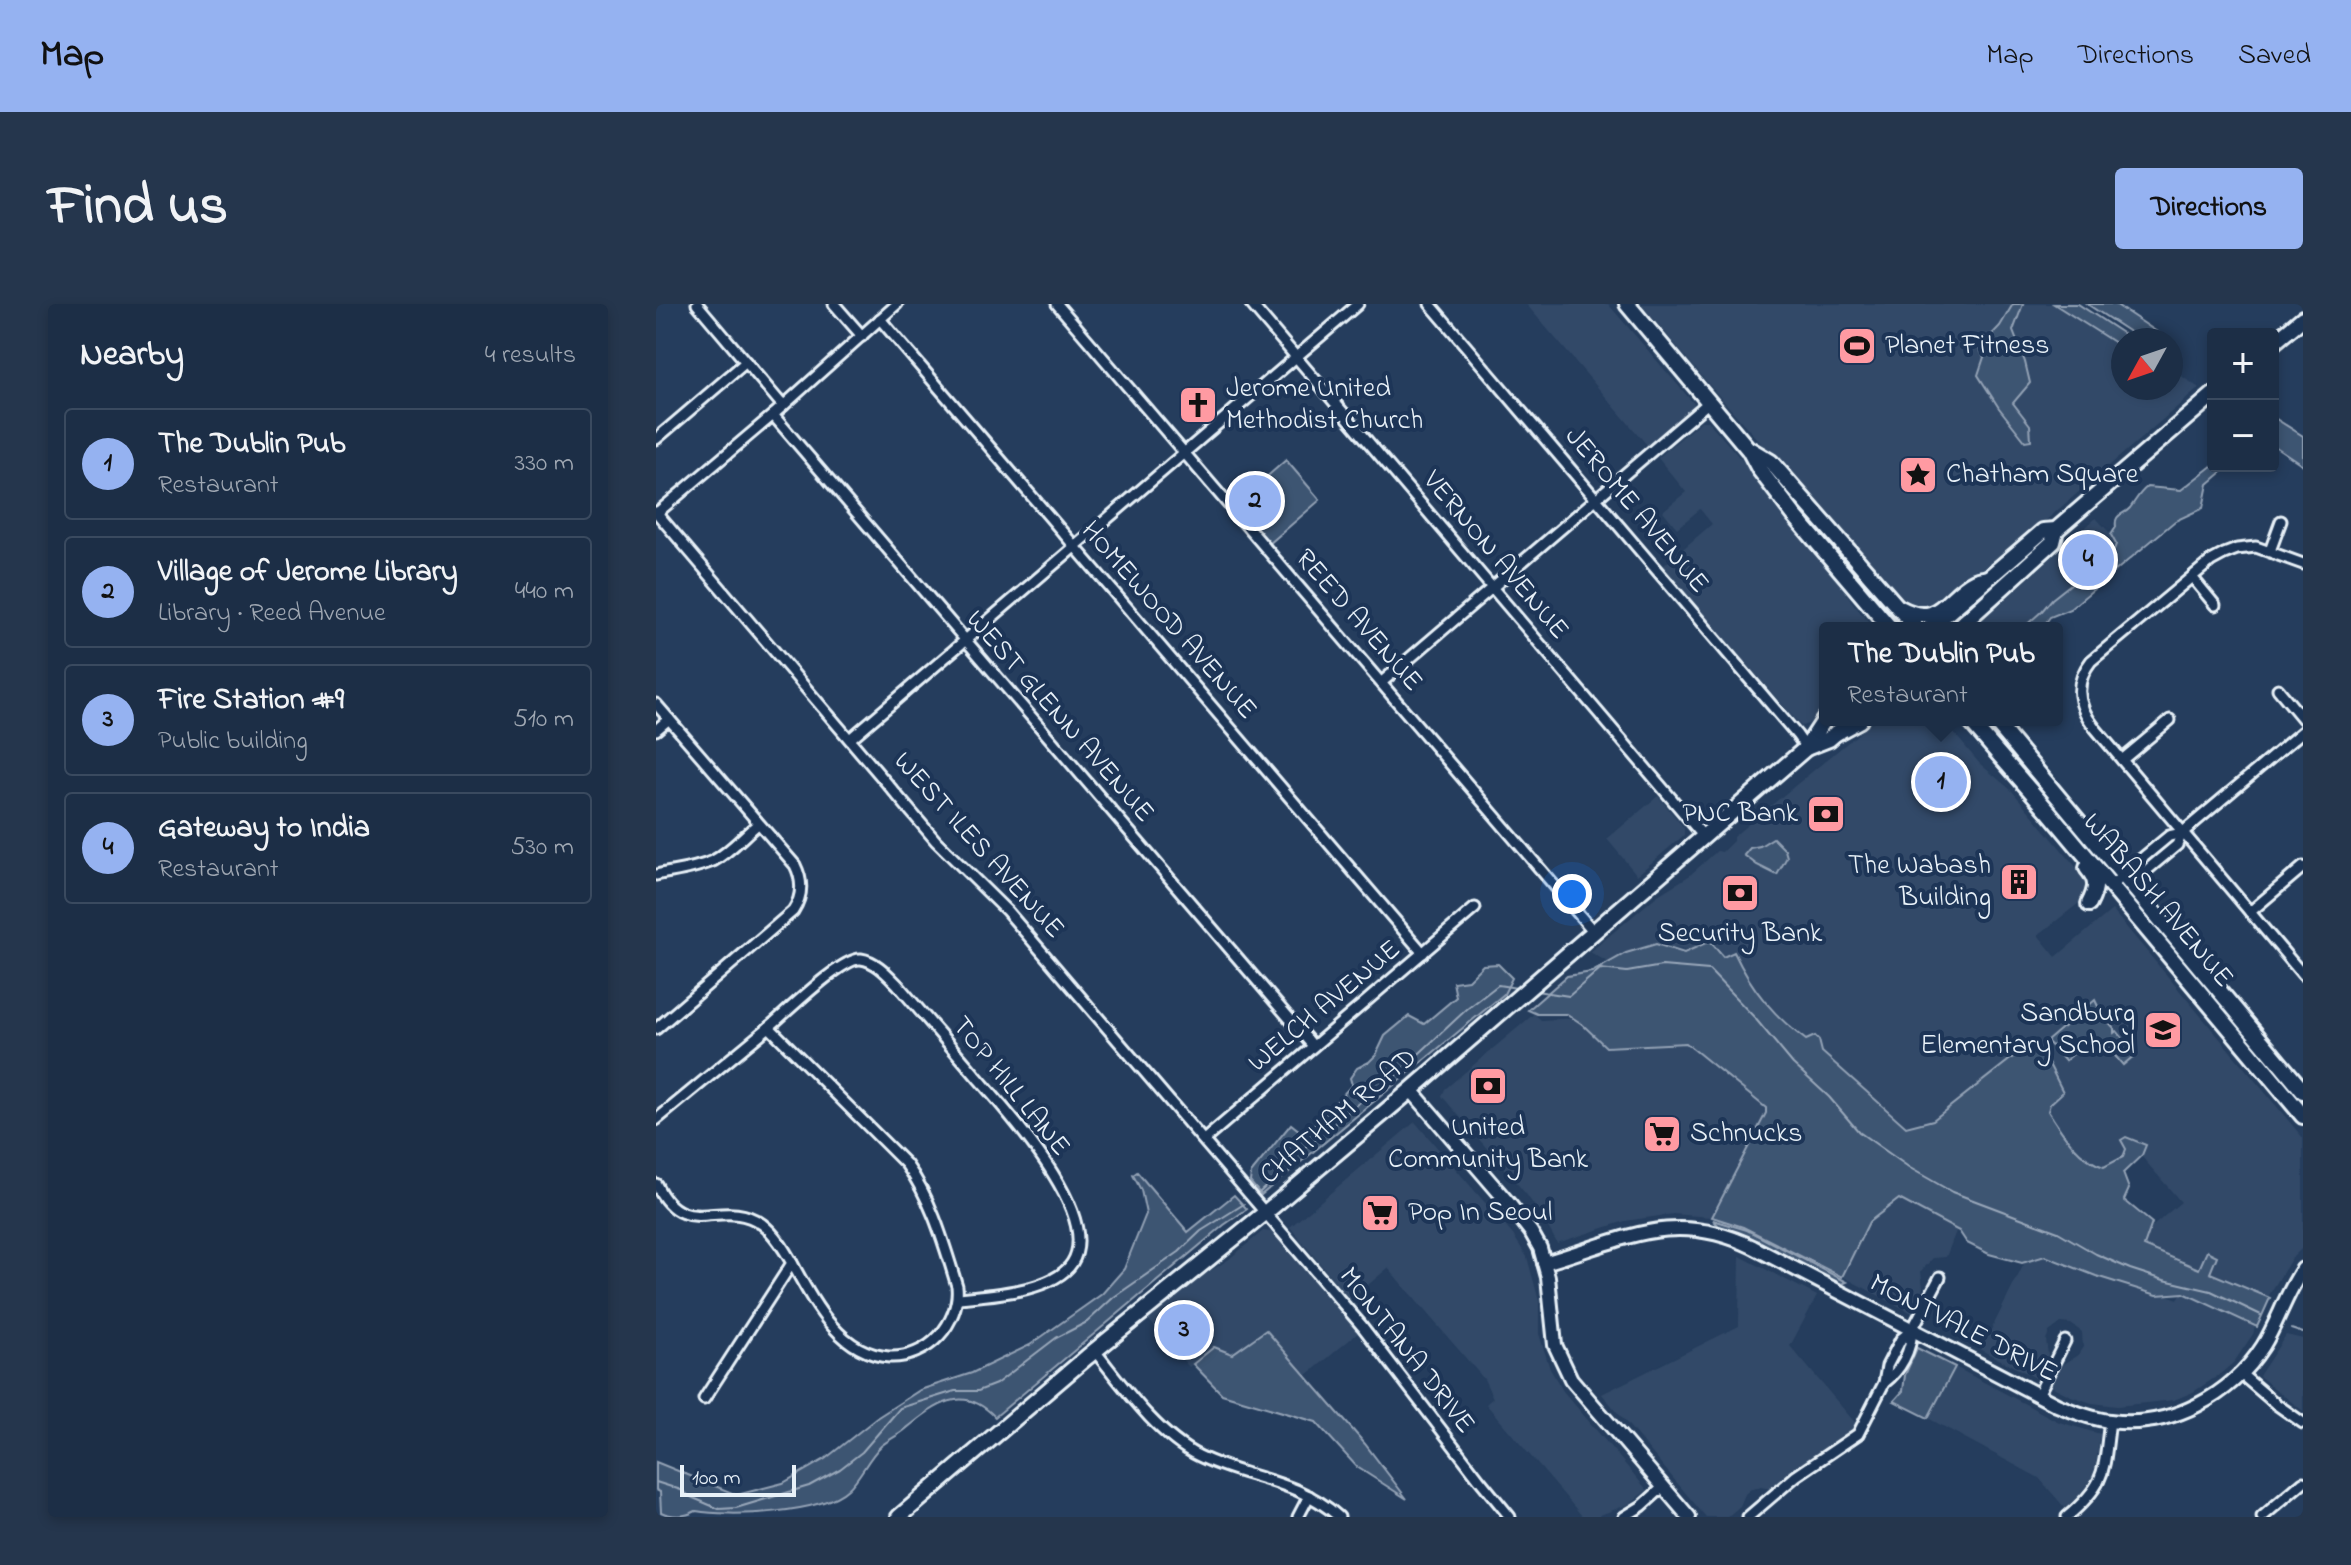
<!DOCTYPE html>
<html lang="en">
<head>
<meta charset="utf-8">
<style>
	body { margin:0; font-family:"Indie Flower",sans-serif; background:#25364d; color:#f1f3f6 }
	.controls { position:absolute; right:24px; top:24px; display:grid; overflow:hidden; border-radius:8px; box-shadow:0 4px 12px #0003 }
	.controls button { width:72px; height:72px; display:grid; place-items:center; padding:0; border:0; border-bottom:2px solid #3a4a5f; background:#1c2e46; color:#f1f3f6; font:40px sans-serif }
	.compass { position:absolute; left:1455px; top:24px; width:72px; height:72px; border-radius:50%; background:#1c2e46; box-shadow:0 4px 12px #0003; rotate:230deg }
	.scale { position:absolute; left:24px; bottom:20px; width:116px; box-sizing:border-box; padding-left:8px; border:4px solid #e8f1f8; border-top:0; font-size:22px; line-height:28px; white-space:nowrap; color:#e8f1f8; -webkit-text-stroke:6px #1d3557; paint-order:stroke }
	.you { position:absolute; left:916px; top:590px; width:28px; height:28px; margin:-20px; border:6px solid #fff; border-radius:50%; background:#1a73e8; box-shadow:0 0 0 12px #1a73e833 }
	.badge { display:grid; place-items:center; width:52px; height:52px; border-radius:50%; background:#95b2f1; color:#111; font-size:26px; font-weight:700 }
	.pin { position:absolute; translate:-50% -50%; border:4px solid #fff; box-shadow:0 2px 8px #0006 }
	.popup { position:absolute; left:1163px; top:318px; width:244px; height:104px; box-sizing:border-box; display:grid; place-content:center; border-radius:8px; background:#1c2e46; filter:drop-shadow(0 2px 6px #0005); font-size:26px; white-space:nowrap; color:#a0a8b3 }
	.popup b { font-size:30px; color:#f1f3f6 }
	.popup::after { content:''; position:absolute; left:50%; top:100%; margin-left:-16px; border:16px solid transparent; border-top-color:#1c2e46 }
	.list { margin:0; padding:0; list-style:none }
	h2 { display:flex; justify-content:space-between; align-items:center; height:104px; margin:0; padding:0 32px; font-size:34px }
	h2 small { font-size:26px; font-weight:400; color:#a0a8b3 }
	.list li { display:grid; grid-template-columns:52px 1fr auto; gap:24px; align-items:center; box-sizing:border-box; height:112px; margin:0 16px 16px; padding:0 16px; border:2px solid #3a4a5f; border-radius:8px }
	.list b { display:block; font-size:30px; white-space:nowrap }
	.list p { margin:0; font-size:26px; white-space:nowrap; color:#a0a8b3 }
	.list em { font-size:26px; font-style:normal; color:#a0a8b3 }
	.map { position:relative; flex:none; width:1647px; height:1213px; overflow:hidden; border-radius:8px }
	header { display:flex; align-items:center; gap:48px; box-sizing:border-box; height:112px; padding:0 40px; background:#95b2f1; color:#111 }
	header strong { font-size:38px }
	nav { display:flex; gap:44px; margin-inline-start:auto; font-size:28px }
	.intro { display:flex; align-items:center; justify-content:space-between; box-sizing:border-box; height:192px; padding:0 48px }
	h1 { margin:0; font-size:56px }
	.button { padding:20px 36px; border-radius:8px; background:#95b2f1; color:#111; font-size:28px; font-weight:700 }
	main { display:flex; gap:48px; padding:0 48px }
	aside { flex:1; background:#1c2e46; border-radius:8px; box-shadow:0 4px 12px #0003 }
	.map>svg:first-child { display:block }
</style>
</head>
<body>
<header>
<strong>Map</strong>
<nav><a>Map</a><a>Directions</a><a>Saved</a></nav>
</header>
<div class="intro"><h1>Find us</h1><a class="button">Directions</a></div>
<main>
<aside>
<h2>Nearby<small>4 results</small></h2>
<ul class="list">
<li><span class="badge">1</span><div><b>The Dublin Pub</b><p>Restaurant</p></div><em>330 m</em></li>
<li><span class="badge">2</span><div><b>Village of Jerome Library</b><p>Library · Reed Avenue</p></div><em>440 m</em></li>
<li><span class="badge">3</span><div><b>Fire Station #9</b><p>Public building</p></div><em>510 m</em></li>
<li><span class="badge">4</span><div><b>Gateway to India</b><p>Restaurant</p></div><em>530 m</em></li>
</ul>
</aside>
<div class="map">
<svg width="1647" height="1213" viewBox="0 0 1647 1213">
	<rect width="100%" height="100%" fill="#253d5d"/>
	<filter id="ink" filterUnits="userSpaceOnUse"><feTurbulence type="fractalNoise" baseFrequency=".0125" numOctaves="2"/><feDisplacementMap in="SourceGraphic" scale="16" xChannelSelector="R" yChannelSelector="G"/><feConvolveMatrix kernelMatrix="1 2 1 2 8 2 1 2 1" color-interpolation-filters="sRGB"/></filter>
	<g filter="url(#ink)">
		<g fill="#334a68">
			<polygon points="870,0 952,0 1039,101 992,142"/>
			<polygon points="985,0 1414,0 1467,36 1467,84 1515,84 1515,65 1543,84 1345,255 1271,307 1247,300 1056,84"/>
			<polygon points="1045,117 1052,117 1096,168 1128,212 1178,271 1199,302 1218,324 1169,324 1169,404 1152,420 1145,422 1006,263 1056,220 1044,205 1021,224 1007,207 1030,188 1002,154"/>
			<polygon points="1440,214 1463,239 1425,275 1369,324 1317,324"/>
			<polygon points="1219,416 1287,416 1323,459 1356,487 1436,582 1432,592 1382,631 1400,653 1456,606 1647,834 1647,943 1635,955 1610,996 1483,948 1489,929 1525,898 1480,846 1438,882 1264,840 1093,684 1050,651 1010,642 957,661 934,648 1002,591 1033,572 1061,547 1066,548 1077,537 1077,533"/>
			<polygon points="1002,492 1028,524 1028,531 981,571 951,535"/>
			<polygon points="878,710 885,716 924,714 1029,738 1111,806 1055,913 1017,910 969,917 901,939 887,914 870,890 786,792 789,785"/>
			<polygon points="759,818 857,931 871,953 883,997 883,1030 894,1065 907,1087 991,1186 973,1200 939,1213 927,1213 830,1100 837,1094 828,1075 732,964 694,996 634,923"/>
			<polygon points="1227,882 1302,922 1290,953 1277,954 1265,967 1267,984 1256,1009 1182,970"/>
			<polygon points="607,927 617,928 703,1028 651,1071 610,1027 576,1050 558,1043 533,1063 492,1015 540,976 572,956"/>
			<polygon points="1377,942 1522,995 1527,987 1600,1020 1597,1030 1578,1058 1563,1071 1537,1088 1518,1096 1461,1102 1436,1099 1415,1092 1395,1082 1407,1060 1422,1051 1427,1043 1426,1028 1415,1020 1405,1019 1393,1028 1390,1036 1392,1051 1380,1074 1325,1046"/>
			<polygon points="1084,952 1161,992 1134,1042 1201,1121 1180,1138 1141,1163 1116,1185 1105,1183 1095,1185 1089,1190 1084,1202 1071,1213 1050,1213 946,1090 1083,1022"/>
			<polygon points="1630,1031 1647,1035 1647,1107 1603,1072"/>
			<polygon points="1299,1063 1403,1118 1444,1130 1440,1160 1435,1176 1422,1192 1409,1204 1383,1174 1272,1114"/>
		</g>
		<g fill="#3e5472" stroke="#93a2b5" stroke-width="2">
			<polygon points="1357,0 1367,0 1357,27 1369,58 1374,79 1357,99 1374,121 1375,136 1369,137 1343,104 1322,71 1328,53 1323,44 1344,22"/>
			<polygon points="1398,0 1422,0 1477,36 1467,36 1467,44"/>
			<polygon points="1431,0 1459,0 1513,36 1486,36"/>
			<polygon points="1617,113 1647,132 1647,161 1617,141"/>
			<polygon points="630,156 664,196 613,240 594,218 623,194 607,176"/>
			<path d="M1557 161 1573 162 1552 180 1547 204 1519 217 1414 305 1394 313 1386 324H1367L1386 307 1396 295 1458 246 1460 240 1455 231 1460 223C1458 209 1467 212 1474 204 1480 196 1483 189 1491 183L1525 186Z"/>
			<polygon points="1117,534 1129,546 1131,553 1121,571 1101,561 1088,551 1094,544 1104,542"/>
			<path d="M1054 637 1067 653 1078 648C1096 686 1117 711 1150 736L1159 732 1163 736 1166 748 1250 823 1277 816 1361 750 1381 744 1389 752 1407 788 1394 800 1392 807C1406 829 1422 855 1448 863L1467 853 1470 845 1465 836 1470 833 1490 841 1486 851 1467 869 1473 885 1468 896 1496 919 1488 942 1543 965 1551 947 1561 952 1554 969 1614 994 1601 1023 1528 989 1501 991 1440 972 1389 952 1366 959 1333 950 1311 939 1303 927 1243 895 1213 918 1186 973 1087 923 1056 913 1110 809V804L1030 739 950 743 926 720 911 710H881L872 706 911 672 936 668 970 649 1000 640 1028 649Z"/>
			<polygon points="842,660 856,674 848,690 605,891 594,878 595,869 635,820 649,831 696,781 694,774 701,764 713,758 720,751 729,732 753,712 768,720 800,693 797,678 812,676 827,661"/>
			<polygon points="1439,696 1446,711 1458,724 1458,729 1461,727 1480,750 1467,761 1447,738 1437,747 1430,739 1409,757 1391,737"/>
			<path d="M481 868 532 928 578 891 591 905 568 921 339 1113C305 1077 276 1104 246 1128 239 1133 231 1137 225 1142 212 1154 205 1173 192 1185 165 1210 72 1213 40 1207 29 1213 16 1213 5 1208L4 1188 0 1186V1158L81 1191 127 1179 169 1155 222 1113 264 1086 316 1069 374 1041 446 990 468 965 490 910 485 886 477 871Z"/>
			<polygon points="1057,916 1091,926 1191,978 1184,981 1093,933 1063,922"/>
			<polygon points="610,1026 709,1140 751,1195 701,1163 660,1118 566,1090 537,1060 558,1043 576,1050"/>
			<polygon points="1261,1044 1299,1063 1272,1114 1238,1097 1247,1087 1249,1071"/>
		</g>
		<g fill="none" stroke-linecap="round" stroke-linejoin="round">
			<g stroke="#99a8ba" stroke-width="2">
				<polyline points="880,687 913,692 944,665 971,668 1006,662 1053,666 1098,713 1137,760 1173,793 1203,828 1254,864 1296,888 1402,928 1440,950 1474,965 1508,976 1555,987 1605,1011"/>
				<polyline points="604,888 633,861 639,850 664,833 696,804 737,774 811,705 842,681 861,684"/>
				<polyline points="1635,1025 1647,1029"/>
				<polyline points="0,1178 25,1186 35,1193 63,1205 80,1204 153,1182 184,1165 206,1148 244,1104 299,1087 322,1087 340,1080 400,1034 431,1018 458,993 523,948 545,927 588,900"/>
			</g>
			<g stroke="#e8f1f8" stroke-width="15">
				<g id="minor">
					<polyline points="41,0 127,102"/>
					<polyline points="178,0 206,32"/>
					<polyline points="401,0 938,628"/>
					<polyline points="595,0 1049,534"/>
					<polyline points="774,0 1141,431 1150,444"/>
					<polyline points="224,15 767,649"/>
					<polyline points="117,111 657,742"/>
					<polyline points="0,135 90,58"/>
					<polyline points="0,208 280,537 351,607 706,1022 823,1175 854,1213"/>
					<polyline points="1,209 117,111 241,0"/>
					<polyline points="1614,247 1625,217"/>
					<path d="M1647 260 1600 243 1581 245 1568 250 1555 257 1435 357C1417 380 1422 403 1439 424L1647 671"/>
					<polyline points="1536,273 1559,301"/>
					<polyline points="726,378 1053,98"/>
					<polyline points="1622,385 1647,415"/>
					<path d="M0 400 139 561C147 577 147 592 137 607L0 725"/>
					<polyline points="0,426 13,415"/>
					<polyline points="194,435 702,0"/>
					<polyline points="1466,456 1514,416"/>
					<path d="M0 571C19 567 39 565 57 557 74 548 87 532 102 520"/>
					<polyline points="1473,581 1521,541 1526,529"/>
					<polyline points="1456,583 1466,571 1513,532 1526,529 1647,427"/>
					<polyline points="1594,608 1647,563"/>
					<path d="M113 723C130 709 186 653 205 655 220 657 232 671 242 681 268 712 295 742 321 773 351 808 447 911 416 959 397 988 333 991 302 994"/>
					<path d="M0 816 113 723 250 860C276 896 288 940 301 982 303 1000 295 1019 283 1032 270 1046 251 1054 233 1053 183 1050 157 997 136 959 128 945 119 930 106 920 66 891 28 939 0 880"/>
					<polyline points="548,836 819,604"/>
					<path d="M439 1047C467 1082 502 1132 543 1152 592 1176 639 1174 683 1213"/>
					<polyline points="1585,1070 1620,1100 1647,1119"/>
					<path d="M1228 1079C1245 1066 1255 1047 1256 1026"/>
					<polyline points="1382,1091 1409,1037"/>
					<polyline points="48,1095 136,959"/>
					<polyline points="642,1213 653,1192"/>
					<polyline points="968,1213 986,1202 1007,1183"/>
					<polyline points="1092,1213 1140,1172 1202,1130 1228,1079 1231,1062 1245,1035 1256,1026 1284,973"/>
					<path d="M1411 1213C1452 1178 1447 1167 1454 1117"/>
					<polyline points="1606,1213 1647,1178"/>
				</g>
			</g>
			<g stroke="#e8f1f8" stroke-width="18">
				<g id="tertiary">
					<polyline points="755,786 854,901 875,928 884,944 892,973 899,1041 915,1075 1033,1213"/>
					<path d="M888 959C965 937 1017 904 1097 943L1401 1101C1418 1108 1436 1115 1454 1117 1514 1125 1575 1092 1607 1042 1622 1018 1630 989 1647 965"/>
				</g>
			</g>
			<g stroke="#e8f1f8" stroke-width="20">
				<g id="secondary">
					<polyline points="1617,39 1647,14"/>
					<polyline points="1274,324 1387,227 1400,226 1557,91"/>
					<polyline points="1302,324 1397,238 1400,226"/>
					<polyline points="1150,444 1173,435 1188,422"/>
					<polyline points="243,1213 431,1053 609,909 755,786 1150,444 1169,415"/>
				</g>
			</g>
			<g stroke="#e8f1f8" stroke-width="20">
				<g id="primary">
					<polyline points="971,0 1093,146 1103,165 1138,211 1234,324"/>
					<polyline points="1095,146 1115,158 1260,324"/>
					<path d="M1244 304C1284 326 1290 291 1319 277 1323 275 1328 275 1332 274"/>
					<polyline points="1306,324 1309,318"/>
					<polyline points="1313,416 1393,508 1647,812"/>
					<polyline points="1338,416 1647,787"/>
					<polyline points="1180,429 1204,416"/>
					<path d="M1431 564C1442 577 1441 584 1433 600"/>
				</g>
			</g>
			<use href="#minor" stroke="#1d3557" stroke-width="9"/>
			<use href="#tertiary" stroke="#1d3557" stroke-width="12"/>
			<use href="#secondary" stroke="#1d3557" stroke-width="14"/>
			<use href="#primary" stroke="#1d3557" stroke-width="14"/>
		</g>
	</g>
	<defs>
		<g id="stadium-square" transform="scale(2)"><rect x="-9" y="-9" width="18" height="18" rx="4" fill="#ff9aa2" stroke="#1d3557"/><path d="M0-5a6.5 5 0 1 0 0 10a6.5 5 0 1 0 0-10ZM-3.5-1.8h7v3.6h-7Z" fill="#111"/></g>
		<g id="church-square" transform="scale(2)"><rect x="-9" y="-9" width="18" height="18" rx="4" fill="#ff9aa2" stroke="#1d3557"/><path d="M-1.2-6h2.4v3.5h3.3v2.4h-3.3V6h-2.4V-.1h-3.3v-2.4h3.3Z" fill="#111"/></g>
		<g id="sight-square" transform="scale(2)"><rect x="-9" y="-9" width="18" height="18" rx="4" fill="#ff9aa2" stroke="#1d3557"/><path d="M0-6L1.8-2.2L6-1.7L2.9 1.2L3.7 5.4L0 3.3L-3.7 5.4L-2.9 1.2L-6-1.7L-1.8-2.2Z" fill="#111"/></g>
		<g id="bank-square" transform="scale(2)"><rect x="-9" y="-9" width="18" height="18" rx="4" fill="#ff9aa2" stroke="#1d3557"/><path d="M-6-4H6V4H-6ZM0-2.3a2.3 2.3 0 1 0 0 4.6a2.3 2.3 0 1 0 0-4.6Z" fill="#111"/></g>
		<g id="building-square" transform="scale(2)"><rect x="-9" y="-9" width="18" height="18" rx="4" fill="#ff9aa2" stroke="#1d3557"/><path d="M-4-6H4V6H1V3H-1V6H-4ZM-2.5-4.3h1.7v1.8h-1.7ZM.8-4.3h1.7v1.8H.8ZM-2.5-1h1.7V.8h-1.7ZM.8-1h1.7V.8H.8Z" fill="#111"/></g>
		<g id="school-square" transform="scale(2)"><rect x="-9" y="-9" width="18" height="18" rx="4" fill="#ff9aa2" stroke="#1d3557"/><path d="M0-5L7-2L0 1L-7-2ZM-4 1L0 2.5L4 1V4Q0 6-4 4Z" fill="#111"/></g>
		<g id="supermarket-square" transform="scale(2)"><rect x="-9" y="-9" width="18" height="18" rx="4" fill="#ff9aa2" stroke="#1d3557"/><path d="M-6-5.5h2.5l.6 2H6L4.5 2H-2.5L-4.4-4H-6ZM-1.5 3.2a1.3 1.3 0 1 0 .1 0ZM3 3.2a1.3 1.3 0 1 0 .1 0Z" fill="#111"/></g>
	</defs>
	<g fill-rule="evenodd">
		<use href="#stadium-square" x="1201" y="42"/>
		<use href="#church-square" x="542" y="101"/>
		<use href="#sight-square" x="1262" y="171"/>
		<use href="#bank-square" x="1170" y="510"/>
		<use href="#building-square" x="1363" y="578"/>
		<use href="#bank-square" x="1084" y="589"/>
		<use href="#school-square" x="1507" y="726"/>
		<use href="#bank-square" x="832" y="782"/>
		<use href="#supermarket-square" x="1006" y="830"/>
		<use href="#supermarket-square" x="724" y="909"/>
	</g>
	<g text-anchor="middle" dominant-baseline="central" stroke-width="8" stroke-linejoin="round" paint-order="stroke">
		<g font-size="28" fill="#e8f1f8" stroke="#1d3557" text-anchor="start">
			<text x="1229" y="42">Planet Fitness</text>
			<text x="570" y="85">Jerome United<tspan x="570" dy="32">Methodist Church</tspan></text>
			<text x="1290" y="171">Chatham Square</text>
			<text x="1142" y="510" text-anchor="end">PNC Bank</text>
			<text x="1335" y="562" text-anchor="end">The Wabash<tspan x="1335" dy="32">Building</tspan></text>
			<text x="1084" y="630" text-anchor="middle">Security Bank</text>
			<text x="1479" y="710" text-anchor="end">Sandburg<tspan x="1479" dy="32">Elementary School</tspan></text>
			<text x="832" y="824" text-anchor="middle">United<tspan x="832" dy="32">Community Bank</tspan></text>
			<text x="1034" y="830">Schnucks</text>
			<text x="752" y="909">Pop In Seoul</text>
		</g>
		<g font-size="28" fill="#e8f1f8" stroke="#1d3557">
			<text transform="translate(980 207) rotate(50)">JEROME AVENUE</text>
			<text transform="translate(839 252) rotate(50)">VERNON AVENUE</text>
			<text transform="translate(512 317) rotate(49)">HOMEWOOD AVENUE</text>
			<text transform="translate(702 317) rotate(49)">REED AVENUE</text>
			<text transform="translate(403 413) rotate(49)">WEST GLENN AVENUE</text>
			<text transform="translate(322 542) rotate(48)">WEST ILES AVENUE</text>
			<text transform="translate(1501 597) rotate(50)">WABASH AVENUE</text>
			<text transform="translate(669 703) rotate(-40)">WELCH AVENUE</text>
			<text transform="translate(354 783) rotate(51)">TOP HILL LANE</text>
			<text transform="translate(683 813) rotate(-40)">CHATHAM ROAD</text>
			<text transform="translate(1307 1025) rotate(27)">MONTVALE DRIVE</text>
			<text transform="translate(750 1047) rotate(52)">MONTANA DRIVE</text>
		</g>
	</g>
</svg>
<div class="controls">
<button>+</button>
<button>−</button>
</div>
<svg class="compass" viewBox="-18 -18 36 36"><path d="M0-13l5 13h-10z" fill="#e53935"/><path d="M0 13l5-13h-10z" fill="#a0a8b3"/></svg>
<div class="scale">100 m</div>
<div class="you"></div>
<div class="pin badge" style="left:1285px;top:478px">1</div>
<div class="popup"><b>The Dublin Pub</b>Restaurant</div>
<div class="pin badge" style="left:599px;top:197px">2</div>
<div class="pin badge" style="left:528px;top:1026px">3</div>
<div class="pin badge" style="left:1432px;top:256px">4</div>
</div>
</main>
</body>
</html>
